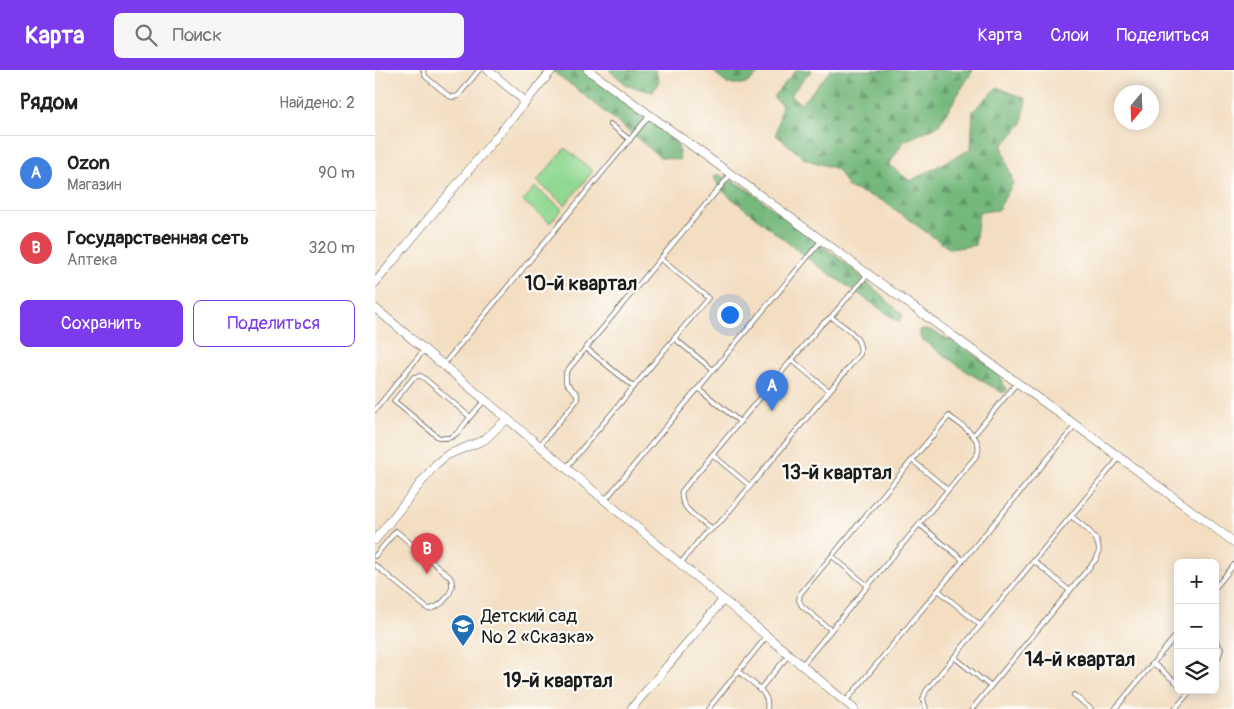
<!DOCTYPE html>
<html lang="ru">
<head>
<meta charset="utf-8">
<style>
	body { margin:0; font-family:Pangolin,sans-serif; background:#f6f6f6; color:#202124 }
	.controls { position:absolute; right:15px; bottom:15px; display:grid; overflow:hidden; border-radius:8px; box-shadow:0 2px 12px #0003 }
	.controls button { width:45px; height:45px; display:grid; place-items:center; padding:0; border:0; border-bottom:1px solid #e0e0e0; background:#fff; color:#202124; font:25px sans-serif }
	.compass { position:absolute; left:739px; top:15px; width:45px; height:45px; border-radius:50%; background:#fff; box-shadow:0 2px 12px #0003; rotate:199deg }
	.you { position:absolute; left:354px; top:244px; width:18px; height:18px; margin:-12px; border:4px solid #fff; border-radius:50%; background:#1a73e8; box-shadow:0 0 0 8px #1a73e833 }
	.badge { display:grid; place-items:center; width:32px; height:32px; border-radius:50%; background:#7c3aed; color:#fff; font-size:16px; font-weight:700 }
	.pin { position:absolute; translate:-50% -41px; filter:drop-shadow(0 1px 2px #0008) }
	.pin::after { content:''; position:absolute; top:26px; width:18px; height:15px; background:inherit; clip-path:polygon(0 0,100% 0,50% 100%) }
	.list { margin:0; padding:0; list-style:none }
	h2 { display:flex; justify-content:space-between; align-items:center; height:65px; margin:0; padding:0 20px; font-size:21px }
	h2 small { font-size:16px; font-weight:400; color:#757577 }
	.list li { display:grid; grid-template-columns:32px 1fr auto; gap:15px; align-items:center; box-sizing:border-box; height:75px; padding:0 20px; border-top:1px solid #e0e0e0 }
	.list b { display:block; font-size:19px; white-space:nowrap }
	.list p { margin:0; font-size:16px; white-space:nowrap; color:#757577 }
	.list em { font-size:16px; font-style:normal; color:#757577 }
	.actions { display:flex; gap:10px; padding:15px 20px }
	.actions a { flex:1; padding:11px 0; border:1px solid #7c3aed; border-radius:8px; text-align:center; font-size:18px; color:#7c3aed }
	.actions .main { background:#7c3aed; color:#fff }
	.icon { flex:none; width:28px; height:28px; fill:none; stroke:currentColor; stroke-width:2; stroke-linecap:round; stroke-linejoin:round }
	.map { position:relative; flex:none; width:859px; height:639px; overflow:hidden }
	header { display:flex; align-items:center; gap:30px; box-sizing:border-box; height:70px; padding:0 25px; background:#7c3aed; color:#fff }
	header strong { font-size:24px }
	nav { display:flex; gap:28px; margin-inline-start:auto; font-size:18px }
	.search { width:350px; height:45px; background:#f6f6f6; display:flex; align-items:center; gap:12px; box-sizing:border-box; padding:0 18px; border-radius:8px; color:#757577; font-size:19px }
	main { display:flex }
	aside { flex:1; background:#fff }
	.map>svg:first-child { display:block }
</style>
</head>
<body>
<header>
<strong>Карта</strong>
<div class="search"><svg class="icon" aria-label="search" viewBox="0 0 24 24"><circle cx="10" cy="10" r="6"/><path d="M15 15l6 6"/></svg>Поиск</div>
<nav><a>Карта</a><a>Слои</a><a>Поделиться</a></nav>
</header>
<main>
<aside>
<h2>Рядом<small>Найдено: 2</small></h2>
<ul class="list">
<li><span class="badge" style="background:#3f7fe0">A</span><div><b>Ozon</b><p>Магазин</p></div><em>90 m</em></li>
<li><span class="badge" style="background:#e0444e">B</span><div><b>Государственная сеть</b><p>Аптека</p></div><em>320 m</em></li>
</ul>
<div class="actions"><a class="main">Сохранить</a><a>Поделиться</a></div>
</aside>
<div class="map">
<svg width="859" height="639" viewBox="0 0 859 639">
	<defs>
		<pattern id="forest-firs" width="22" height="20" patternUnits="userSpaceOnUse" patternTransform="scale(1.25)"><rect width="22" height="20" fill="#74b87c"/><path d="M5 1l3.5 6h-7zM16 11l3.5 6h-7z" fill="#5e9565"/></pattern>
	</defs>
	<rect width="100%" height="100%" fill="#fdfcf7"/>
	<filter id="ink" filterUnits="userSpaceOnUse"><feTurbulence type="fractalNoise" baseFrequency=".02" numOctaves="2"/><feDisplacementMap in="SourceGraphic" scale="10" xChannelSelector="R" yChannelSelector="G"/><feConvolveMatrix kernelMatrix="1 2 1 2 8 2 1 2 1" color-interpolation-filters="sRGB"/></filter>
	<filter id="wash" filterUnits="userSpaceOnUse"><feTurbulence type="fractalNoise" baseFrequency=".0096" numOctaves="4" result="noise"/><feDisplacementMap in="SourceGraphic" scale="20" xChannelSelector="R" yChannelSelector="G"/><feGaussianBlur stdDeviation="1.12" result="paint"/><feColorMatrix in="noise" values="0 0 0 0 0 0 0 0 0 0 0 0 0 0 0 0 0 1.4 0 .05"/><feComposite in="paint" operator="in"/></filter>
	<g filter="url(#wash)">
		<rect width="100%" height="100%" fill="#f3dec2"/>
		<g fill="#91d892" stroke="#567a57">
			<polygon points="190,78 218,101 190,135 162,111"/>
			<polygon points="160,117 187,139 175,153 148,131"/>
		</g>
		<g fill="url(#forest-firs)" stroke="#486a4c">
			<polygon points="176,0 212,0 303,74 305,90 285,87 207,23"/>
			<polygon points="234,0 280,0 284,11 278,22 253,16"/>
			<polygon points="337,0 385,0 383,4 371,14 352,14"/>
			<polygon points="421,0 437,0 415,25 426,34 456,0 598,0 564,55 528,72 514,95 535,111 596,79 598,41 622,17 651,29 647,54 627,76 638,113 623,140 604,142 600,175 575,179 508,131 473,117 462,99 430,89 401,65 407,35 398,27"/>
			<polygon points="342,104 368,116 478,199 528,245 524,252 436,191 345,119 339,107"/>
			<polygon points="545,260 555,260 586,275 622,302 632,321 628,323 594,303 545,268"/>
		</g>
	</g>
	<g filter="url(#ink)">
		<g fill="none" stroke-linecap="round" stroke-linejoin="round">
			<g stroke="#676056" stroke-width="5.5">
				<g id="lane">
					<polyline points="48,0 51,7 74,26 78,27 83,26 104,0"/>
					<polyline points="235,54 255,70"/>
					<polyline points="456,247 493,204"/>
					<polyline points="299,268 338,300"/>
					<polyline points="211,278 259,317"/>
					<polyline points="417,290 454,321"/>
					<polyline points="68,295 275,45"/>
					<polyline points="323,318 365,352"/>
					<polyline points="0,340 49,280"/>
					<path d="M95 347C86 358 79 373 63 367L19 331 39 307 46 306 49 308 95 347 110 330"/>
					<polyline points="598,366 642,313"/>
					<polyline points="164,376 202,330 202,324 191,313 191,302 356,104"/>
					<polyline points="338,385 375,416"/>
					<polyline points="537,390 573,420"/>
					<polyline points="191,398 333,228 286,189"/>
					<polyline points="230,430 446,171"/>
					<polyline points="544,454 588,490"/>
					<path d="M0 486 21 461 75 507C83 519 66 539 53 539L0 495"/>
					<polyline points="457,486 493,516"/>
					<polyline points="659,491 695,521"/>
					<path d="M305 494 329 464C335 460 341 456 347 450L485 284C489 267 468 256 456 247L446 255 307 421C303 438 325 450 337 459"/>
					<polyline points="840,518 859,495"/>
					<polyline points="563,520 605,555"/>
					<polyline points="840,569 846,579 844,586 840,591"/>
					<polyline points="579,587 615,616"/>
					<polyline points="778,593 803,614"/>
					<path d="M427 595 602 385C610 368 585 355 574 346L425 524 424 530 427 536 456 560"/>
					<path d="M363 601C374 611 396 622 392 639"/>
					<polyline points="384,620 414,585"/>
					<polyline points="699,625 716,639"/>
					<polyline points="470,632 701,355"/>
					<polyline points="333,639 392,566"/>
					<polyline points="551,639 548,629 551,621 745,387"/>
					<path d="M597 639 722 488C730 469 709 457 696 446"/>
					<polyline points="740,639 803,563"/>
					<polyline points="800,639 816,620"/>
				</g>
			</g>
			<g stroke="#676056" stroke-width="9">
				<g id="street">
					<polyline points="113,0 151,32"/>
					<polyline points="213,0 736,381 859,472"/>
					<polyline points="0,213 177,0"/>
					<polyline points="0,238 479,639"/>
					<polyline points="0,470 61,394 72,385 109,370 132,349"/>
					<polyline points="256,639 348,530"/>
				</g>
			</g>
			<use href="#lane" stroke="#fff" stroke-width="4"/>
			<use href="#street" stroke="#fff" stroke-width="8"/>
		</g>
	</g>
	<defs>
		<g id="school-pin" transform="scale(1.25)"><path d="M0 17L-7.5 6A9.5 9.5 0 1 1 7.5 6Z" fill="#1f6fb2" stroke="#fdfcf7"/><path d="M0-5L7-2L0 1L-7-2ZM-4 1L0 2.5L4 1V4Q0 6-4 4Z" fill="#fff"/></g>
	</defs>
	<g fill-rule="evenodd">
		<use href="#school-pin" x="88" y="556"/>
	</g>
	<g text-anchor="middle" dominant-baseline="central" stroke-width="4.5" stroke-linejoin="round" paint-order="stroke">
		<g font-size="18" fill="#1c1c1c" stroke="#fdfcf7" text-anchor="start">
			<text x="106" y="546">Детский сад<tspan x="106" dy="21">№ 2 «Сказка»</tspan></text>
		</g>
		<g font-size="20" font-weight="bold" fill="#1c1c1c" stroke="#fdfcf7">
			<text x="206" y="213">10-й квартал</text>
			<text x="462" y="402">13-й квартал</text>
			<text x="705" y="589">14-й квартал</text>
			<text x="183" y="610">19-й квартал</text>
		</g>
	</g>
</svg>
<div class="controls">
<button>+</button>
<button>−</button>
<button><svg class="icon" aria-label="layers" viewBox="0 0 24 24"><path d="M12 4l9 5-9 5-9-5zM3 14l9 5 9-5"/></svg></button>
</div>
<svg class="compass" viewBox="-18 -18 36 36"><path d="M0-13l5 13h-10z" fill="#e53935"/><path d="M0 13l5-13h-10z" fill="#757577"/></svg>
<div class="you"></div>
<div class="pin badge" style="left:397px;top:341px;background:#3f7fe0">A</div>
<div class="pin badge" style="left:52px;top:504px;background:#e0444e">B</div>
</div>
</main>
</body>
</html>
